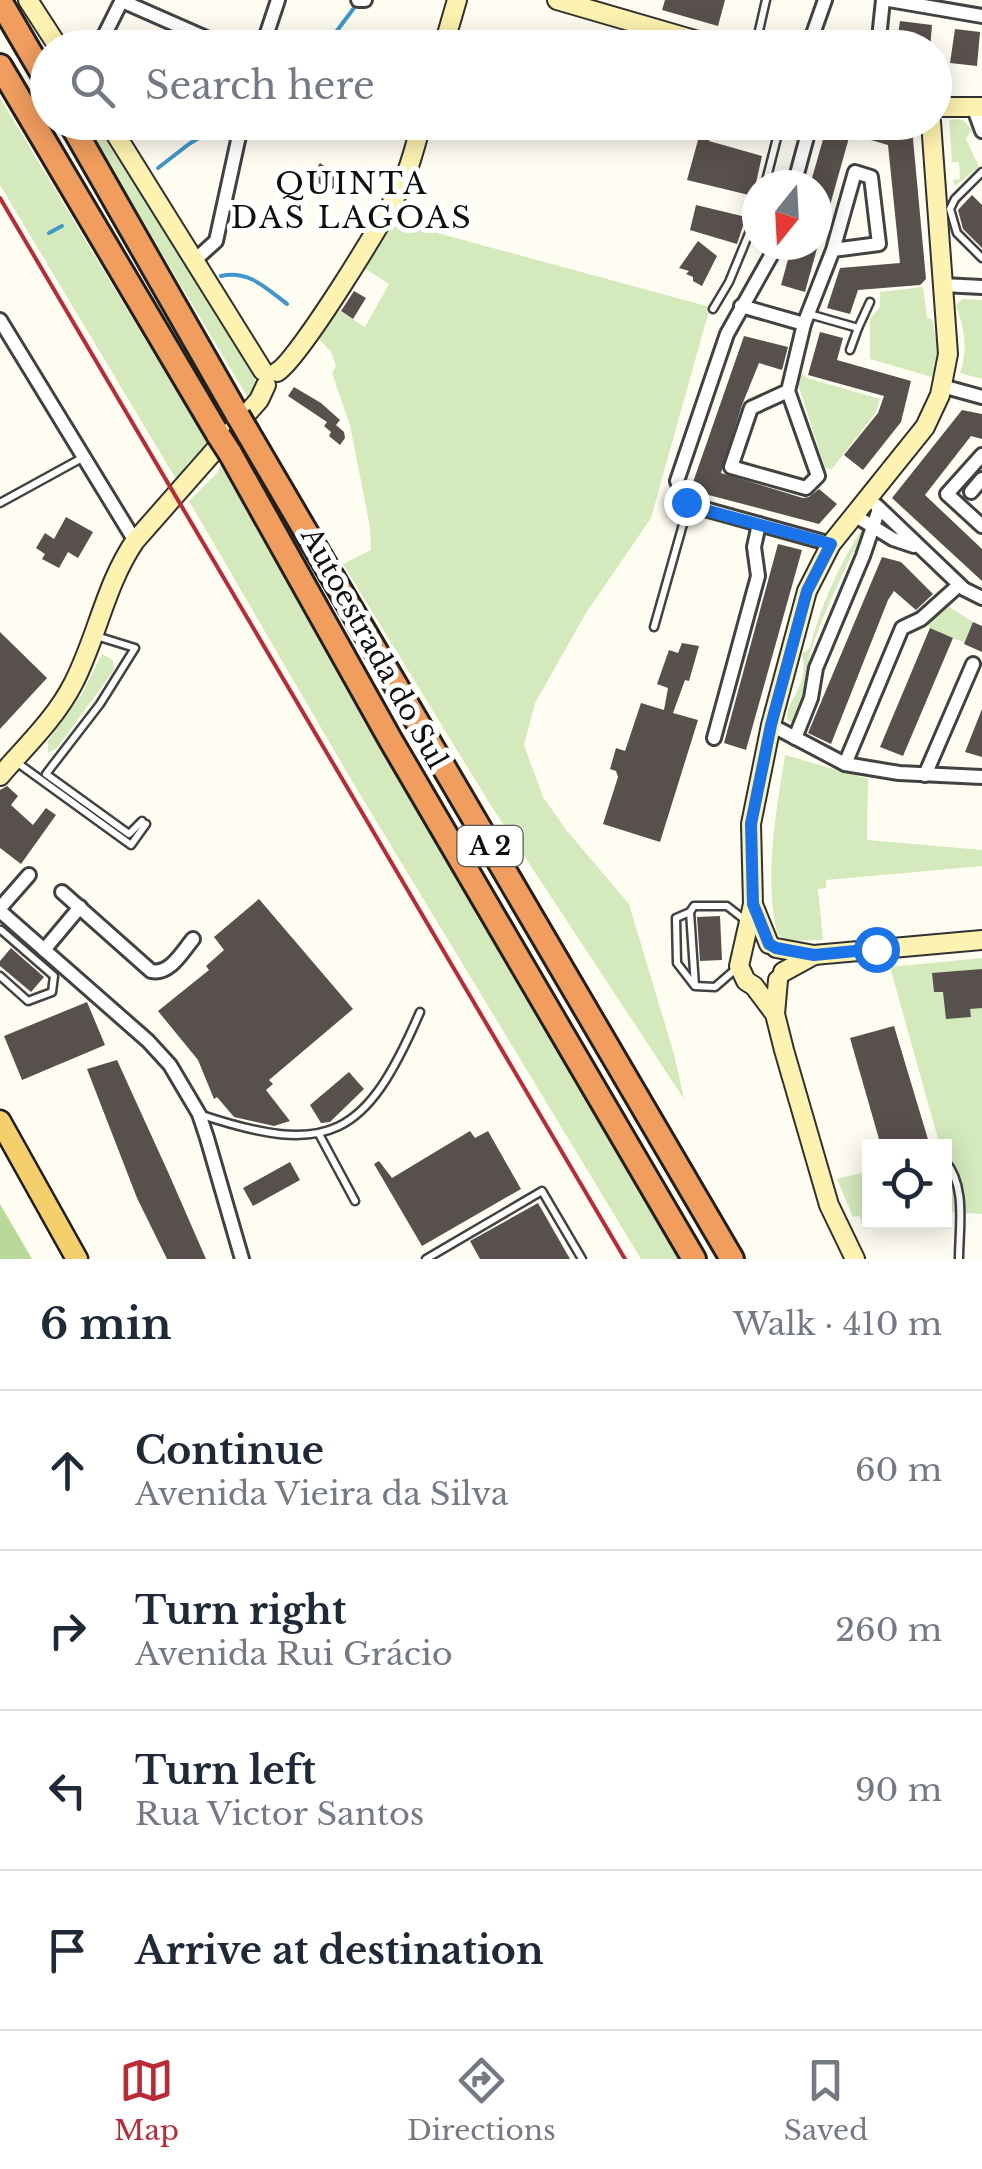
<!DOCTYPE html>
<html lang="en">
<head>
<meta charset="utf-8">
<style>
	body { margin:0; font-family:"Libre Baskerville",serif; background:#f2f2f3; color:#1f2937 }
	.controls { position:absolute; right:30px; bottom:30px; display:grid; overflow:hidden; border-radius:0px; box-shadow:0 5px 25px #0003 }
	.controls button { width:90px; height:90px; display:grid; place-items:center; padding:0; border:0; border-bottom:2px solid #e0e1e3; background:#fff; color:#1f2937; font:50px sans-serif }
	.compass { position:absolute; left:742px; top:170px; width:90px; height:90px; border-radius:50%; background:#fff; box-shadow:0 5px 25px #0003; rotate:198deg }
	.stop { position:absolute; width:30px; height:30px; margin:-22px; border:8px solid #1a73e8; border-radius:50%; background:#fff }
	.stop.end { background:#1a73e8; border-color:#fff; box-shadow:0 2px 10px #0008 }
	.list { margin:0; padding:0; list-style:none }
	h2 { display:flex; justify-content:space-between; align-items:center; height:130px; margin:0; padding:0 40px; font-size:42px }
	h2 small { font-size:32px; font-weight:400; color:#747a83 }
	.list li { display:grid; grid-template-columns:65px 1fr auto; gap:30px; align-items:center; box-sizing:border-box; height:160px; padding:0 40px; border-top:2px solid #e0e1e3 }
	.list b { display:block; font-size:38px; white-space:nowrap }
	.list p { margin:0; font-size:32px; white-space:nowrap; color:#747a83 }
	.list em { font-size:32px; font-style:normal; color:#747a83 }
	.icon { flex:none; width:55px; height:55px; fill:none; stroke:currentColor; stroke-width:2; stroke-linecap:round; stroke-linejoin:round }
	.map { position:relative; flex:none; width:982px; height:1259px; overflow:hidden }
	.search { position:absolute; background:#fff; box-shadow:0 5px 25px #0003; left:30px; right:30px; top:30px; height:110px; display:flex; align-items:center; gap:25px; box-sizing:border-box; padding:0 35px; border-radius:55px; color:#747a83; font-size:38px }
	.sheet { height:770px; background:#fff }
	nav { display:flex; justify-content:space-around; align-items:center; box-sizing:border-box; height:140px; border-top:2px solid #e0e1e3; background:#fff; font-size:28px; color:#747a83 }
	nav a { display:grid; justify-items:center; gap:5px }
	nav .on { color:#bc2a35 }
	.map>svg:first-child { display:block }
</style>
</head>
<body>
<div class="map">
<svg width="982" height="1259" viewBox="0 0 982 1259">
	<rect width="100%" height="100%" fill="#fffcf2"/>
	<g fill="#d4e9bc">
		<polygon points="0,98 209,446 188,462 179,484 0,185"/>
		<polygon points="954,119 963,120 972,130 966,139 979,167 955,186 953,180 960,179 959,162 952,162 949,121"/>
		<polygon points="84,123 99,123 184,254 258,385 251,403"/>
		<polygon points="390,220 710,307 651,518 586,613 535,703 524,745 543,797 567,831 629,904 674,1054 684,1099 490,804 343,564 371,550 370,527 350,425 332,373 336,366 331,352 319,339 338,310 365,327 389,284 363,267"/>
		<polygon points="923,287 927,318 932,319 938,349 932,377 870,359 870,319 880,307 880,292"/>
		<path d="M962 299 982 300V379L960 373C968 350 965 329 956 306Z"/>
		<polygon points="798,371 807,378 880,399 876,412 832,469 825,468 797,381"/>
		<polygon points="221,465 366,725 681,1259 641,1259 352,781 189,501 217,473"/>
		<path d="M862 529 859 551 853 552C842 576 811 639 809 662 807 684 805 702 797 723L788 721C782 702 811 688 802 654L810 648C821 604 838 568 862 529Z"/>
		<polygon points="940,601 973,622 965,643 930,628 923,617"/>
		<polygon points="102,654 113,660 114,670 57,748 48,753 48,741 82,694"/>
		<path d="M785 755 868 779 867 840 982 850V866L826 880V888L818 889 823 940 787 941 777 934C764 876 776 813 785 755Z"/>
		<polygon points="982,958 982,1214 945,1212 944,1146 940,1146 890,967"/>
		<polygon points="869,1171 870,1222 884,1222 865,1227 859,1216 853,1217 837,1179"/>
	</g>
	<polygon fill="#b9d99b" points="0,1204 32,1259 0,1259"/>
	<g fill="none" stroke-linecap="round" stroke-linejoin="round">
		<g stroke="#4097ca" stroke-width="4">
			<polyline points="324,48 354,8"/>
			<polyline points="158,168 189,144 225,122"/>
			<polyline points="157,217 189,268"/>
			<polyline points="49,233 62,226"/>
			<path d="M221 276C249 270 266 288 287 304"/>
		</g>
	</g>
	<g fill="#58504c">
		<polygon points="665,0 725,0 718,26 662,10"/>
		<polygon points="900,21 932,25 930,48 896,48"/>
		<polygon points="955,29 980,32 977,66 950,63"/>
		<polygon points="703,122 714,122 709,141 762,156 753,196 687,180"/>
		<polygon points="828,122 900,122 912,128 926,279 920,285 858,290 850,314 827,308 840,268 900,263 888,145 850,134 820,241 817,240 817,185 810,185"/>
		<polygon points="320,163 341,178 331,192 310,177"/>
		<polygon points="972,195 982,205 982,248 963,229 958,210"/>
		<polygon points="696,205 746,217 737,244 690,230"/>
		<polygon points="698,241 717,256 702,286 693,281 693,277 686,274 689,271 679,268"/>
		<polygon points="792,245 818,245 805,292 781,285"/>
		<polygon points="354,291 366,298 353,319 341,311"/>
		<polygon points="820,332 843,338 837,360 911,381 901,422 863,470 844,455 878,413 884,396 808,375"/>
		<polygon points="744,336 788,347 782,370 759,363 742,405 721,473 803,498 809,497 819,489 837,504 819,524 697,492 698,490 691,488"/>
		<polygon points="294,387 321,403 340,420 336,425 344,432 345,438 340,445 329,436 331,432 324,426 327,422 288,396"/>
		<polygon points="962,410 982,414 982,439 971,436 925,495 982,549 982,581 892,498"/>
		<polygon points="66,517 93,532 78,558 68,552 59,568 42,559 45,554 36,548 45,533 54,539"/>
		<polygon points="778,544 802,550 746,750 724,743"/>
		<polygon points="882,557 901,562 933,594 916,610 894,591 888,600 831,744 808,733"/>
		<polygon points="973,622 982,626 982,652 964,644"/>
		<polygon points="930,628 953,638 903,756 880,747"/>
		<polygon points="0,632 47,678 0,729"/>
		<polygon points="682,643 699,646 689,681 685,680 673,713 698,720 660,842 603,824 618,777 616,771 610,769 616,748 625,751 641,703 664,710 668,688 657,684 669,650 678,653"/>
		<polygon points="982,709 982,757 965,752"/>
		<polygon points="7,786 18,796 11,805 33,825 46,808 56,815 21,864 0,848 0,790"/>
		<polygon points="259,899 353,1009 269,1080 273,1084 266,1090 290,1121 274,1126 234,1117 217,1097 214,1099 198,1060 158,1011 209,970 206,966 224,950 214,937"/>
		<polygon points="720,916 722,960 700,961 697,917"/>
		<polygon points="11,948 44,977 31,992 0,966 0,961"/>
		<polygon points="982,969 982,1008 970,1009 971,1017 946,1019 943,992 934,992 932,973"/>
		<polygon points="87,1002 105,1045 22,1080 4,1036"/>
		<polygon points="894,1026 930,1146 912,1146 911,1142 881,1146 850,1038"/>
		<polygon points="117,1060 168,1172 206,1259 167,1259 137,1198 87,1069"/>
		<polygon points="349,1072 364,1089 330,1122 321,1123 310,1105"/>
		<polygon points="470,1131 475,1138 488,1131 521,1189 422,1246 374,1164 379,1161 392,1178"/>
		<polygon points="290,1162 300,1180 253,1206 243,1188"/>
		<polygon points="538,1203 570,1259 480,1259 470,1241"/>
	</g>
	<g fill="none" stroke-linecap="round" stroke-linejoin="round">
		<g stroke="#424242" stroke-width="11">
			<g id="lane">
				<polyline points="755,48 766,0"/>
				<polyline points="982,172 955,199 950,209 957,233 982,258"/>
				<polyline points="765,185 781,122"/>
				<polyline points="713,309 729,282 757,214"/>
				<polyline points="809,314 858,328 850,350"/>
				<polyline points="858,328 870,302"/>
				<polyline points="0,503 82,458"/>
				<polyline points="654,627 689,503"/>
				<polyline points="93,635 135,648 100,704 46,774 129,834 142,821"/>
				<polyline points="15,761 131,845 146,824"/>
				<polyline points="690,912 676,918 677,963 694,985"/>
				<polyline points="738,967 715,987 695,986 690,912 694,906 727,906 745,920"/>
				<polyline points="0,976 28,1001 52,992 54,976 1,930"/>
				<path d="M199 1114C330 1158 366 1137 420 1012"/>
				<polyline points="319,1134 355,1201"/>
				<path d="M945 1161C967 1186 959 1227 959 1259"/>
				<polyline points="426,1259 542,1191 582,1259"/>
			</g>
		</g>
		<g stroke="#424242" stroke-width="18">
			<g id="street">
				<polyline points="358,0 365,0"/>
				<polyline points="889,0 982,16"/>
				<polyline points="122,1 229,48"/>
				<polyline points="98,48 122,0"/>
				<polyline points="262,48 278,0"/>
				<polyline points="808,48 825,0"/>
				<polyline points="878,48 883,0"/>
				<polyline points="973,106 982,131"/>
				<polyline points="794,185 811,122"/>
				<polyline points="777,245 727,334 677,481 683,497 694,506 831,544"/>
				<polyline points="195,260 216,241 242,122"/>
				<polyline points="943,285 982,287"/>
				<polyline points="741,306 804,324 833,250 879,244 871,177 855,172 833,250"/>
				<polyline points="0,320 135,541"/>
				<polyline points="942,386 982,397"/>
				<polyline points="788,391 751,408 731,467 806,488 818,476 788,391 804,324"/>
				<polyline points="982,455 947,494 982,526"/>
				<polyline points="971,492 982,479"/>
				<polyline points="876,505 964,589 982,598"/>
				<polyline points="854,515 893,539 914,546"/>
				<polyline points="771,725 845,764 899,773 982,777"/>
				<polyline points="714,738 758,576 754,547 759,524"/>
				<polyline points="795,738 811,698 816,668 863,556 879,509"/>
				<polyline points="845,764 902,628 921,619 959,585"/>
				<polyline points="925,775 973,664"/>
				<path d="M62 892 151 971C170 975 182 952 193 939"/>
				<polyline points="0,908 29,875"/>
				<polyline points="0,911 148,1041 170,1065 199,1114 207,1138 242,1259"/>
				<polyline points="44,950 80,907"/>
			</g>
		</g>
		<g stroke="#313131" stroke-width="22">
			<g id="secondary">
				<polyline points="28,0 59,48"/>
				<polyline points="557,0 722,48"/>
				<polyline points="443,48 457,0"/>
				<polyline points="934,107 982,107"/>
				<polyline points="108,122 263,371"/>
				<path d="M277 372C298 361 390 211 403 182 411 164 416 142 422 122"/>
				<path d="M0 776C25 747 55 719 73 684 97 638 105 585 135 541L259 400 266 385"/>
				<polyline points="754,907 769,944"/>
				<polyline points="776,948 814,955 982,940"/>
				<polyline points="783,972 814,955"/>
				<polyline points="778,980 775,1014 784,1050 829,1205 855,1259"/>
				<polyline points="775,1014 754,986 746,981 739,966 753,904 751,824 771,725 807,591 831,544 925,427 940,395 948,354 931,122"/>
			</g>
		</g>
		<g stroke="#202020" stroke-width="25">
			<polyline id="primary" points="0,1121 77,1259"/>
		</g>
		<g stroke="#202020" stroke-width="28">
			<g id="highway">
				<polyline points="0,1 48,83"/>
				<polyline points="0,66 219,436"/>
				<polyline points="70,122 238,416"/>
				<polyline points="248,433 732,1259"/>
				<polyline points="230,453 390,739 694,1259"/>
			</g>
		</g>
		<use href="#lane" stroke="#fff" stroke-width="6"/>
		<use href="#street" stroke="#fff" stroke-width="12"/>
		<use href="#secondary" stroke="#fdf2af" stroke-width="18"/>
		<use href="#primary" stroke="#f5cf6c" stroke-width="20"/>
		<use href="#highway" stroke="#f09d5e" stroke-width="22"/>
		<polyline stroke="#bc2a35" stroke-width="4" points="0,198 625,1259"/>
		<g stroke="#202020" stroke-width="28" stroke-linecap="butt">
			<g id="highway-bridge">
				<polyline points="238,416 248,433"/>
				<polyline points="219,436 230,453"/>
			</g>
		</g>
		<use href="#highway-bridge" stroke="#f09d5e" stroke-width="22"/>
	</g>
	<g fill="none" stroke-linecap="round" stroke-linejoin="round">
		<polyline stroke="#1a73e8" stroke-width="12" points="686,502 705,510 831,544 807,591 771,725 751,824 753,904 769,944 776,948 814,955 876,949"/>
	</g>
	<g text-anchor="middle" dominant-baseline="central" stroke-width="10" stroke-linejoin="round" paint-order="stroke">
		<rect fill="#fff" stroke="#575757" stroke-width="2.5" x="457.5" y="826" width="65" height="40" rx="8"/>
		<g font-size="25" font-weight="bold" fill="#0f0f0f">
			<text x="490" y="846">A 2</text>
		</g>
		<g font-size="28" fill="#0f0f0f" stroke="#fff">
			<text transform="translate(374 648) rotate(61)">Autoestrada do Sul</text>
		</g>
		<g font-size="30" letter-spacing="2.5" fill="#0f0f0f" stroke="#fff">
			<text x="352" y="183">QUINTA<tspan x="352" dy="34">DAS LAGOAS</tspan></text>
		</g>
	</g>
</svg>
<div class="controls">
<button><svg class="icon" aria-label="locate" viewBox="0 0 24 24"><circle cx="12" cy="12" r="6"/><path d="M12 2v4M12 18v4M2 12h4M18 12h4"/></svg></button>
</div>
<svg class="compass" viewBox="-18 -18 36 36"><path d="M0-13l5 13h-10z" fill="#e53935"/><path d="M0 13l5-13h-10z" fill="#747a83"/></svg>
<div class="stop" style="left:876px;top:949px"></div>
<div class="stop end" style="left:686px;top:502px"></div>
<div class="search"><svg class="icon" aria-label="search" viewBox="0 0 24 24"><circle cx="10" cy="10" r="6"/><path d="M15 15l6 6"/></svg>Search here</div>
</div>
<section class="sheet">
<h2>6 min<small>Walk · 410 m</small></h2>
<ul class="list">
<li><svg class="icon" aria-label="ahead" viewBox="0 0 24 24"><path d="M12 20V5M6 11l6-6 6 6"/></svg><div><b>Continue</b><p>Avenida Vieira da Silva</p></div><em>60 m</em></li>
<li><svg class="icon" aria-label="right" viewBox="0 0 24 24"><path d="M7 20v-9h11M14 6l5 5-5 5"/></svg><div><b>Turn right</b><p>Avenida Rui Grácio</p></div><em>260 m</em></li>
<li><svg class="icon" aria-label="left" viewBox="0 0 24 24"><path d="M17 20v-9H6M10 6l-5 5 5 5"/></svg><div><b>Turn left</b><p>Rua Victor Santos</p></div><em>90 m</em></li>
<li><svg class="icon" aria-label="arrive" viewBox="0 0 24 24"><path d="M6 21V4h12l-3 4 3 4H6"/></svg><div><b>Arrive at destination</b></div></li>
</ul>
</section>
<nav>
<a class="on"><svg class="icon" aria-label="map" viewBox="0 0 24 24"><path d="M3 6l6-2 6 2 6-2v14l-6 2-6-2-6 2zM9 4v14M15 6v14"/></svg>Map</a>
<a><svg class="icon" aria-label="directions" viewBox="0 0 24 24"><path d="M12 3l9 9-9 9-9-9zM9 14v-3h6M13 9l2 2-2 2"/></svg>Directions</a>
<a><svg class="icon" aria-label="saved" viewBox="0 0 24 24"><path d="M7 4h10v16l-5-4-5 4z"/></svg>Saved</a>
</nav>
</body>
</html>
